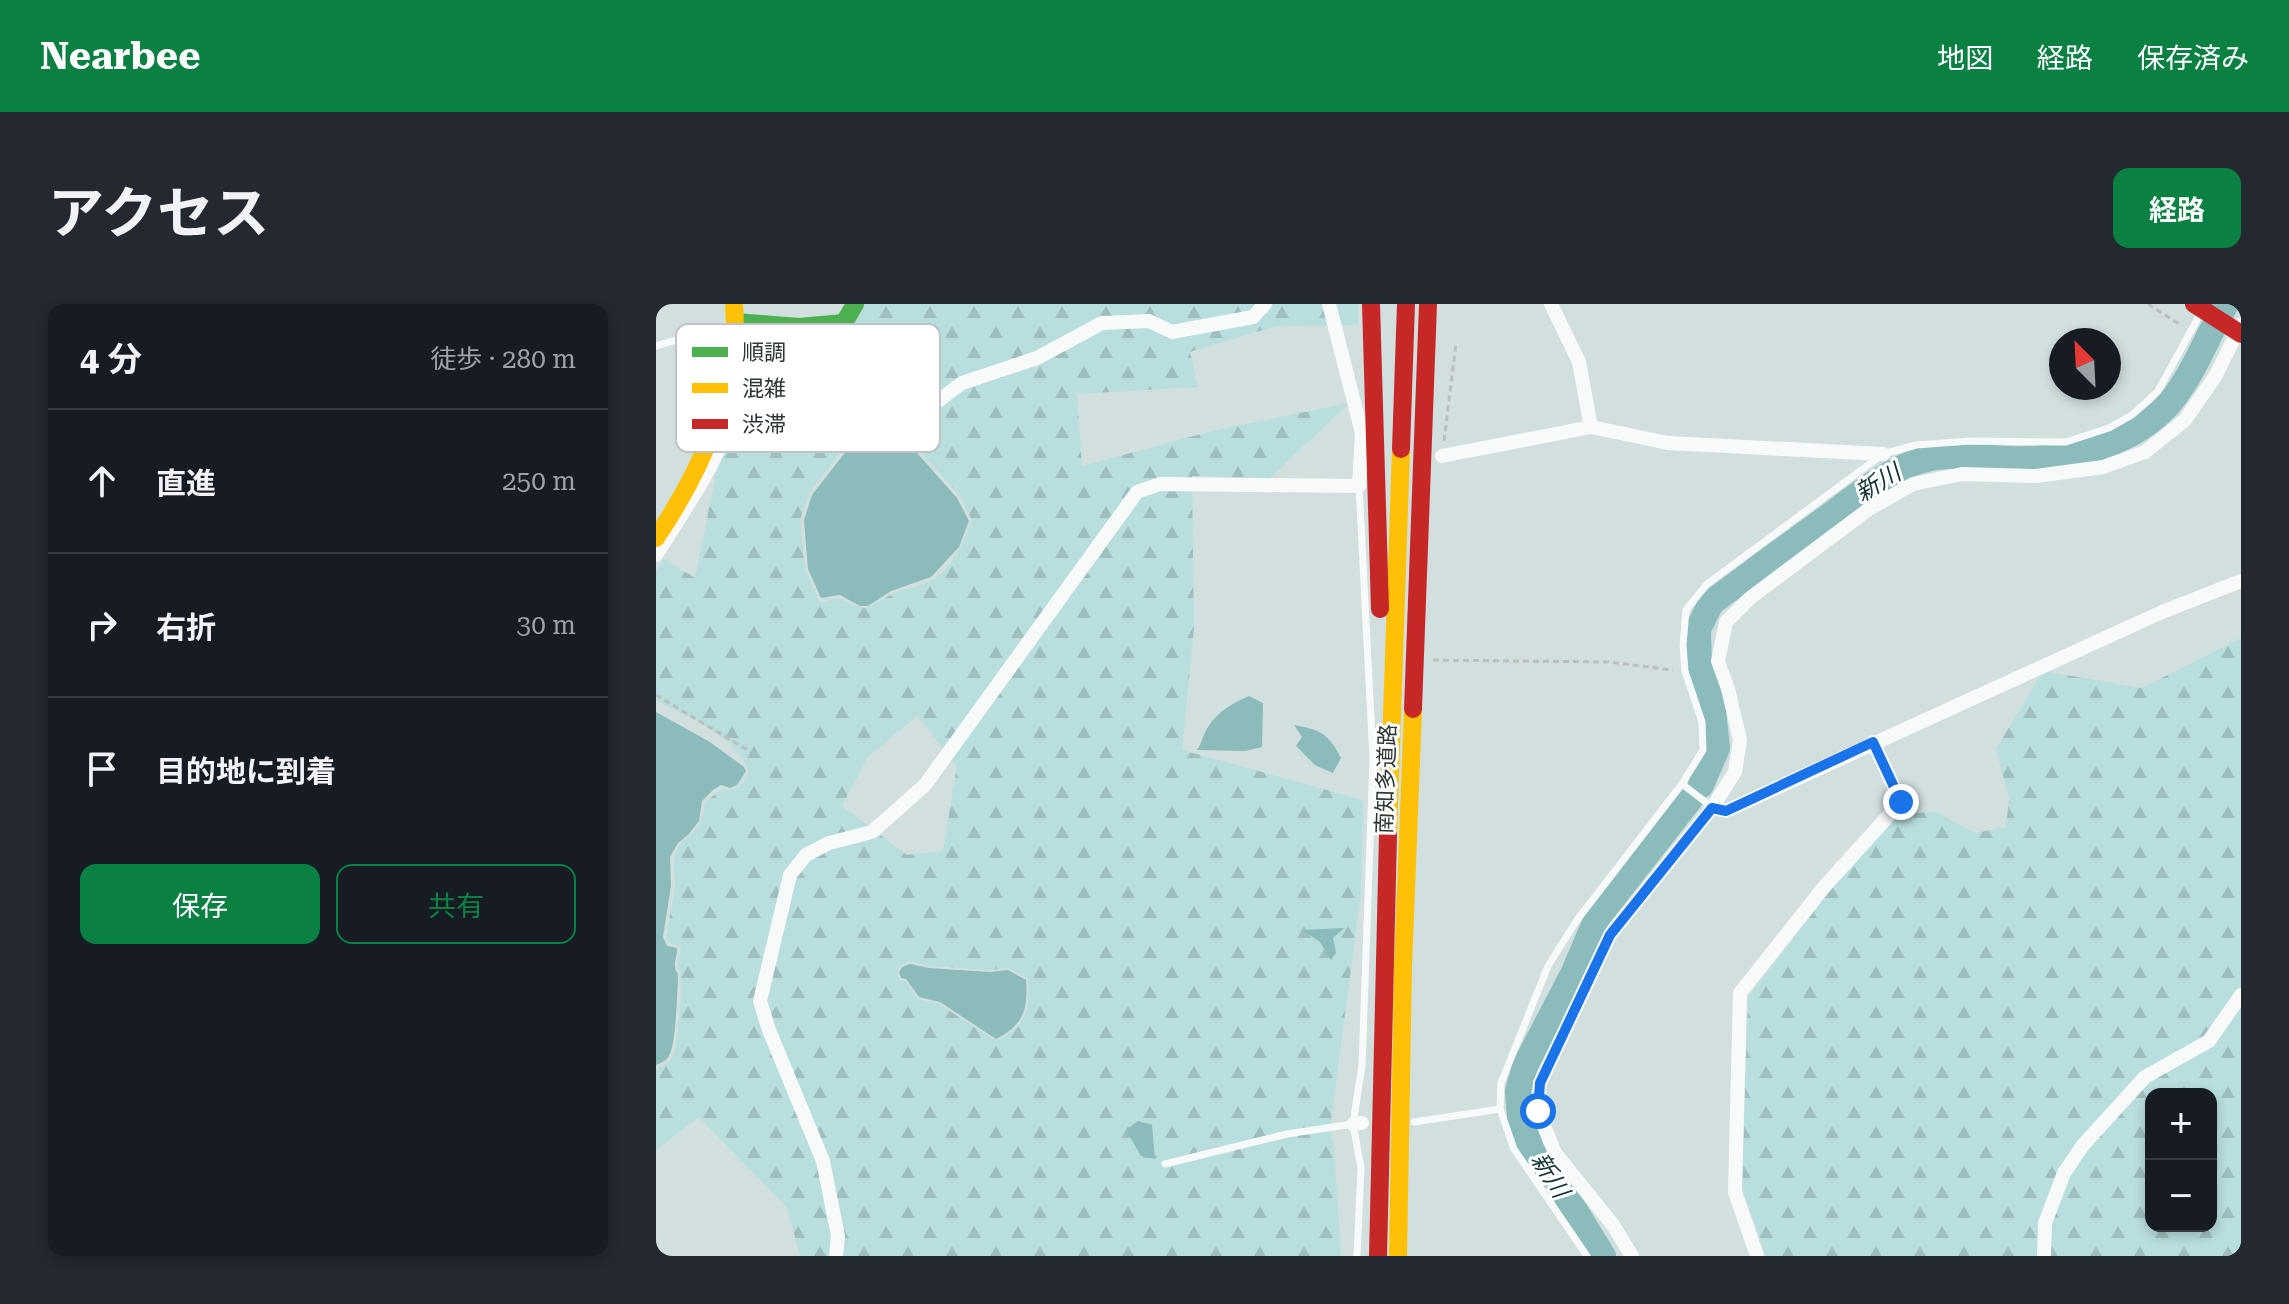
<!DOCTYPE html>
<html lang="ja">
<head>
<meta charset="utf-8">
<style>
	body { margin:0; font-family:"Roboto Serif","Noto Sans JP",serif; background:#242831; color:#f1f3f6 }
	.controls { position:absolute; right:24px; bottom:24px; display:grid; overflow:hidden; border-radius:16px; box-shadow:0 4px 12px #0003 }
	.controls button { width:72px; height:72px; display:grid; place-items:center; padding:0; border:0; border-bottom:2px solid #363941; background:#171b24; color:#f1f3f6; font:40px sans-serif }
	.compass { position:absolute; left:1393px; top:24px; width:72px; height:72px; border-radius:50%; background:#171b24; box-shadow:0 4px 12px #0003; rotate:336deg }
	.stop { position:absolute; width:24px; height:24px; margin:-18px; border:6px solid #1a73e8; border-radius:50%; background:#fff }
	.stop.end { background:#1a73e8; border-color:#fff; box-shadow:0 2px 8px #0008 }
	.list { margin:0; padding:0; list-style:none }
	h2 { display:flex; justify-content:space-between; align-items:center; height:104px; margin:0; padding:0 32px; font-size:34px }
	h2 small { font-size:26px; font-weight:400; color:#9ea1a6 }
	.list li { display:grid; grid-template-columns:52px 1fr auto; gap:24px; align-items:center; box-sizing:border-box; height:144px; padding:0 32px; border-top:2px solid #363941 }
	.list b { display:block; font-size:30px; white-space:nowrap }
	.list em { font-size:26px; font-style:normal; color:#9ea1a6 }
	.actions { display:flex; gap:16px; padding:24px 32px }
	.actions a { flex:1; padding:18px 0; border:2px solid #0b8043; border-radius:16px; text-align:center; font-size:28px; color:#0b8043 }
	.actions .main { background:#0b8043; color:#fff }
	.icon { flex:none; width:44px; height:44px; fill:none; stroke:currentColor; stroke-width:2; stroke-linecap:round; stroke-linejoin:round }
	.map { position:relative; flex:none; width:1585px; height:952px; overflow:hidden; border-radius:16px }
	header { display:flex; align-items:center; gap:48px; box-sizing:border-box; height:112px; padding:0 40px; background:#0b8043; color:#fff }
	header strong { font-size:38px }
	nav { display:flex; gap:44px; margin-inline-start:auto; font-size:28px }
	.intro { display:flex; align-items:center; justify-content:space-between; box-sizing:border-box; height:192px; padding:0 48px }
	h1 { margin:0; font-size:56px }
	.button { padding:20px 36px; border-radius:16px; background:#0b8043; color:#fff; font-size:28px; font-weight:700 }
	main { display:flex; gap:48px; padding:0 48px }
	aside { flex:1; background:#171b24; border-radius:16px; box-shadow:0 4px 12px #0003 }
	.map>svg:first-child { display:block }
</style>
</head>
<body>
<header>
<strong>Nearbee</strong>
<nav><a>地図</a><a>経路</a><a>保存済み</a></nav>
</header>
<div class="intro"><h1>アクセス</h1><a class="button">経路</a></div>
<main>
<aside>
<h2>4 分<small>徒歩 · 280 m</small></h2>
<ul class="list">
<li><svg class="icon" aria-label="ahead" viewBox="0 0 24 24"><path d="M12 20V5M6 11l6-6 6 6"/></svg><div><b>直進</b></div><em>250 m</em></li>
<li><svg class="icon" aria-label="right" viewBox="0 0 24 24"><path d="M7 20v-9h11M14 6l5 5-5 5"/></svg><div><b>右折</b></div><em>30 m</em></li>
<li><svg class="icon" aria-label="arrive" viewBox="0 0 24 24"><path d="M6 21V4h12l-3 4 3 4H6"/></svg><div><b>目的地に到着</b></div></li>
</ul>
<div class="actions"><a class="main">保存</a><a>共有</a></div>
</aside>
<div class="map">
<svg width="1585" height="952" viewBox="0 0 1585 952">
	<defs>
		<pattern id="forest-firs" width="22" height="20" patternUnits="userSpaceOnUse" patternTransform="scale(2)"><rect width="22" height="20" fill="#b8dedd"/><path d="M5 1l3.5 6h-7zM16 11l3.5 6h-7z" fill="#9ebfbe"/></pattern>
	</defs>
	<rect width="100%" height="100%" fill="#d2dfdf"/>
	<g fill="url(#forest-firs)" fill-rule="evenodd">
		<path d="M208 0H702V21L620 22 534 48 542 83 421 90 426 162 560 126 693 99 614 174 536 172 538 324 526 446 707 496 705 588 674 825 678 842 685 952H144L131 903 43 813 0 846V765C8 761 16 758 18 749 22 737 26 685 25 672 25 671 22 661 22 660 22 652 26 650 24 642L13 639 10 633C12 616 17 599 19 583 20 572 15 561 19 551 27 529 46 533 49 498L66 485C80 489 88 480 93 468 81 431 31 414 0 396V267L8 255 39 274 59 175 102 42ZM240 120 304 192 316 217C308 237 295 267 274 277 263 283 250 284 239 289 209 302 217 312 183 294L164 298 149 265 144 216 153 189 189 143ZM261 412 301 462 287 547 251 551 186 502 212 453ZM254 657 274 662 334 666 353 664 372 675C374 706 370 723 340 737L283 700 262 695 249 677 243 676 241 668 244 661Z"/>
		<path d="M1585 334V952H1110L1086 883 1092 693 1177 583 1243 510 1280 508 1319 529 1350 523 1353 493 1340 445 1387 367 1486 384ZM1495 790H1555V922H1495Z"/>
	</g>
	<g fill="#8bbbbb">
		<polygon points="239,124 301,194 313,217 303,243 275,273 235,287 212,302 204,302 184,291 165,294 152,265 148,216 156,191 191,146"/>
		<path d="M593 392 607 399 606 443 589 447 541 446C546 439 547 430 552 423 562 407 577 399 593 392Z"/>
		<path d="M0 408 54 438 88 463 90 467 81 481 74 484 65 481 57 486 46 497 43 517 32 531 22 539 14 553 15 582 7 633 11 642 21 644C22 651 18 656 19 662 20 672 22 664 22 674 21 692 20 735 14 750 11 757 6 758 0 761Z"/>
		<path d="M638 421C665 426 672 429 685 454L677 469 659 461 640 442 646 433Z"/>
		<polygon points="688,624 677,634 680,649 675,656 664,638 646,626"/>
		<path d="M254 660 273 664 334 668 352 666 370 676C372 705 368 721 340 735L284 698 263 693 250 675 245 674 243 668 246 663Z"/>
		<polygon points="482,817 496,821 499,855 485,852 470,826"/>
	</g>
	<g fill="none" stroke-linecap="round" stroke-linejoin="round">
		<g stroke="#8bbbbb" stroke-width="26">
			<polyline points="1566,7 1570,0"/>
			<path d="M1045 481 1061 444 1056 396 1043 363 1042 325 1055 299C1093 271 1130 243 1168 216 1198 194 1226 170 1260 158 1290 147 1320 154 1351 155 1406 157 1469 145 1509 104 1529 83 1543 52 1556 26"/>
			<polyline points="947,952 899,874 876,847 864,814 862,787 869,762 917,670 941,614 1035,494"/>
		</g>
		<g stroke="#babebe" stroke-width="3" stroke-dasharray="6 4" stroke-linecap="butt">
			<polyline points="1492,0 1526,22"/>
			<polyline points="788,137 800,39"/>
			<polyline points="777,356 952,358 1017,366"/>
			<polyline points="0,391 95,448"/>
		</g>
		<g stroke="#f8fafa" stroke-width="7">
			<polyline points="0,42 79,19"/>
			<polyline points="1026,480 1056,503"/>
			<polyline points="758,818 844,805"/>
			<polyline points="509,860 631,830 697,820"/>
			<polyline points="701,952 705,864 697,820 706,761 717,455 703,182"/>
			<polyline points="931,952 858,845 844,805 845,779 892,662 921,616 1026,480 1047,446 1046,418 1029,367 1027,341 1030,306 1051,280 1227,150 1260,141 1314,137 1410,138 1453,124 1476,111 1502,87 1547,5"/>
		</g>
		<g stroke="#f8fafa" stroke-width="14">
			<polyline points="895,0 923,58 935,123"/>
			<polyline points="278,100 306,79 381,54 446,19 493,17 516,28 597,13 609,0"/>
			<polyline points="786,152 935,123 1012,139 1227,150"/>
			<path d="M0 251C30 205 75 137 85 83 87 71 86 58 87 46L106 30H195"/>
			<polyline points="1056,504 1070,507 1506,308 1585,277"/>
			<polyline points="697,820 706,819"/>
			<polyline points="180,952 182,932 167,857 113,726 104,697 134,571 150,551 173,539 216,528 269,481 481,188 504,180 703,182 706,129 673,0"/>
			<polyline points="976,952 957,921 899,849 882,807 884,779 954,631 1056,504 1079,468 1084,436 1072,385 1062,357 1070,318 1094,294 1213,205 1257,180 1306,170 1380,172 1447,163 1489,148 1529,116 1560,71 1585,20"/>
			<polyline points="1101,952 1079,888 1084,689 1168,583 1245,498 1217,438"/>
			<polyline points="1388,952 1389,919 1408,869 1427,841 1489,773 1553,737 1585,691"/>
		</g>
		<polyline stroke="#4caf50" stroke-width="18" points="80,18 143,23 188,19 199,0"/>
		<g stroke="#ffc107" stroke-width="18">
			<path d="M0 234C45 167 84 83 78 0"/>
			<polyline points="732,531 745,145"/>
			<polyline points="742,952 747,663 757,405"/>
		</g>
		<g stroke="#c62828" stroke-width="18">
			<polyline points="715,0 724,305"/>
			<polyline points="1538,0 1585,30"/>
			<polyline points="745,145 750,0"/>
			<polyline points="757,405 772,0"/>
			<polyline points="722,952 732,531"/>
		</g>
	</g>
	<g fill="none" stroke-linecap="round" stroke-linejoin="round">
		<polyline stroke="#1a73e8" stroke-width="10" points="882,807 884,779 954,631 1056,504 1070,507 1217,438 1245,498"/>
	</g>
	<g text-anchor="middle" dominant-baseline="central" stroke-width="6" stroke-linejoin="round" paint-order="stroke">
		<g font-size="22" fill="#2d3736" stroke="#fff">
			<text transform="translate(730 475) rotate(-88)">南知多道路</text>
		</g>
		<g font-size="24" font-style="italic" fill="#143535" stroke="#fff">
			<text transform="translate(1222 179) rotate(-31)">新川</text>
			<text transform="translate(894 871) rotate(58)">新川</text>
		</g>
	</g>
	<rect x="20" y="20" width="264" height="128" rx="12" fill="#fff" stroke="#c0c3c3" stroke-width="2"/>
	<rect x="36" y="43" width="36" height="10" fill="#4caf50"/>
	<rect x="36" y="79" width="36" height="10" fill="#ffc107"/>
	<rect x="36" y="115" width="36" height="10" fill="#c62828"/>
	<g font-size="22" fill="#2d3736">
		<text x="86" y="56">順調</text>
		<text x="86" y="92">混雑</text>
		<text x="86" y="128">渋滞</text>
	</g>
</svg>
<div class="controls">
<button>+</button>
<button>−</button>
</div>
<svg class="compass" viewBox="-18 -18 36 36"><path d="M0-13l5 13h-10z" fill="#e53935"/><path d="M0 13l5-13h-10z" fill="#9ea1a6"/></svg>
<div class="stop" style="left:882px;top:807px"></div>
<div class="stop end" style="left:1245px;top:498px"></div>
</div>
</main>
</body>
</html>
